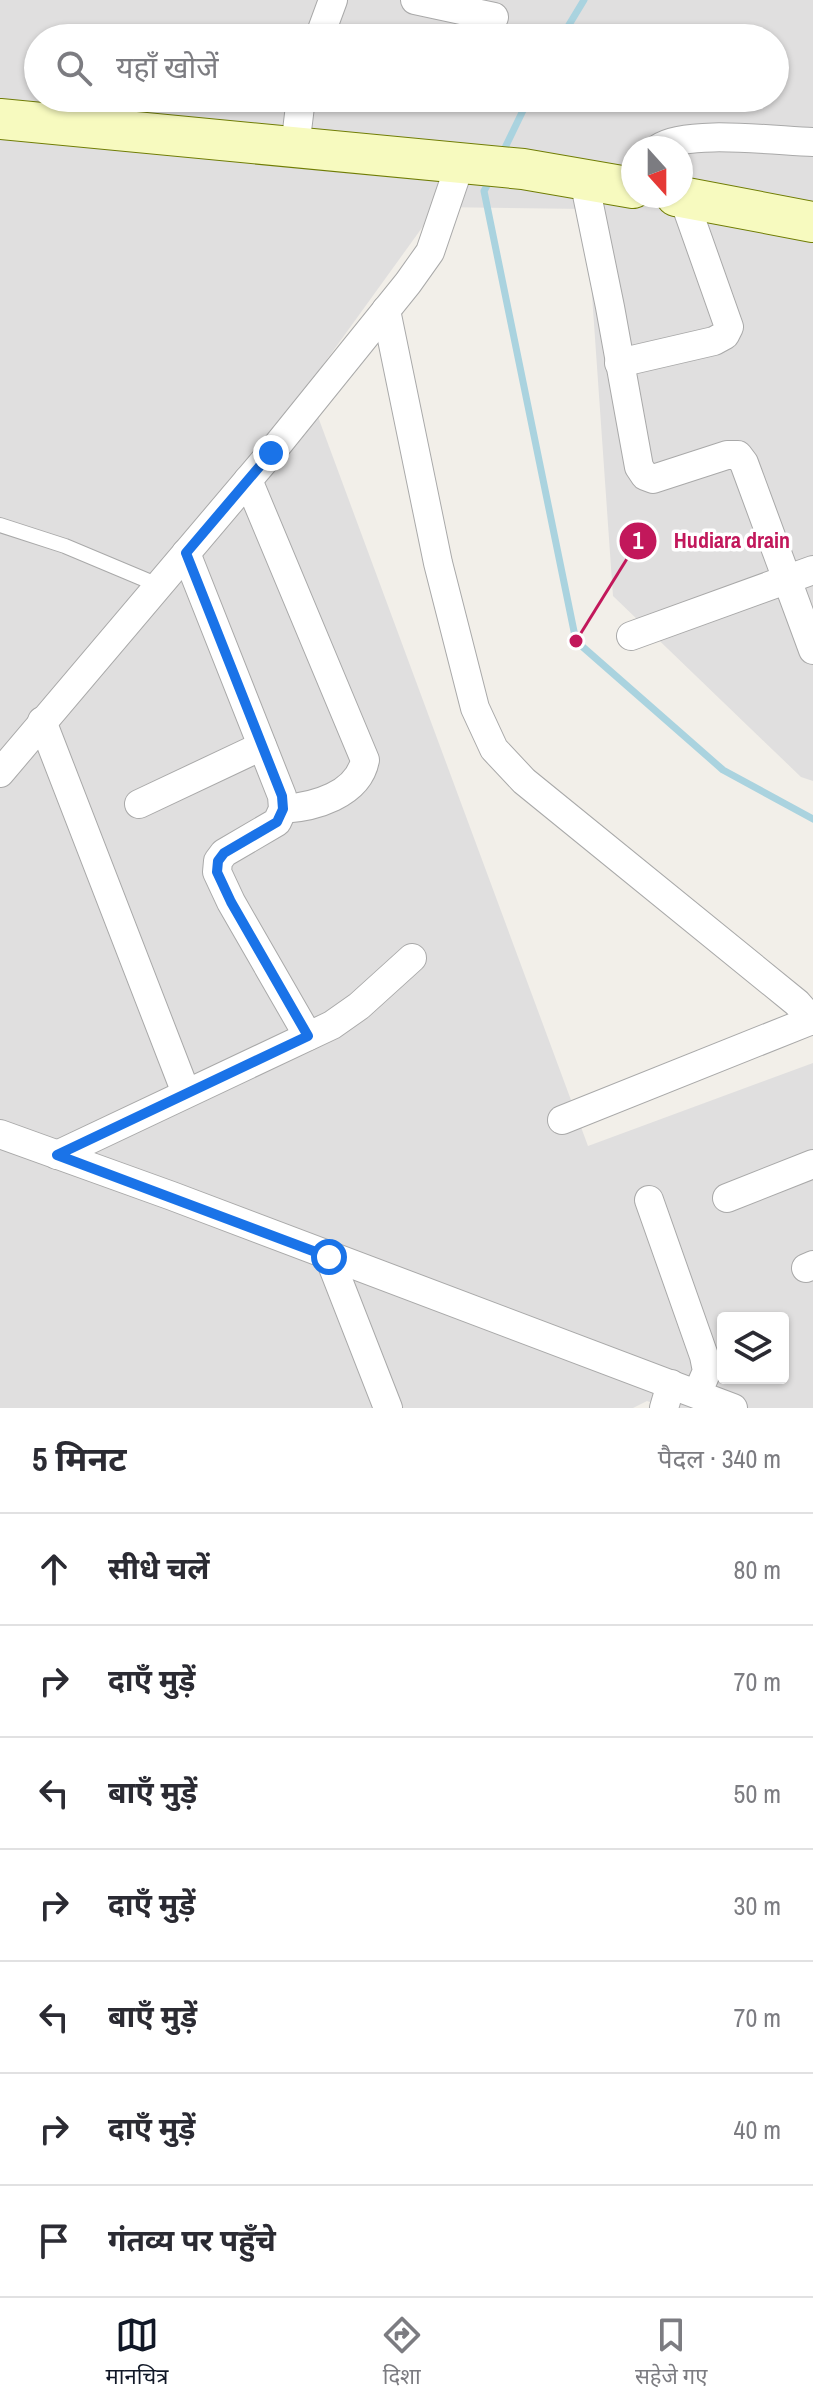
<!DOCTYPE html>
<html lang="hi">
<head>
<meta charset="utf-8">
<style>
	body { margin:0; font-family:"Archivo Narrow","Noto Sans Devanagari",sans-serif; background:#f2f2f3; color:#2b2b33 }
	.controls { position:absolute; right:24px; bottom:24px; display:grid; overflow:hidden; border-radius:8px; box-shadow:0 2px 6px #0004 }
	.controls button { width:72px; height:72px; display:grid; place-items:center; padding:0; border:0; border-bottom:2px solid #e1e1e2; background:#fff; color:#2b2b33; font:40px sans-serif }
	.compass { position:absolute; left:621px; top:136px; width:72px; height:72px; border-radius:50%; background:#fff; box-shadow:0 2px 6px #0004; rotate:159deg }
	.stop { position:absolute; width:24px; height:24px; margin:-18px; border:6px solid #1a73e8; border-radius:50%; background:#fff }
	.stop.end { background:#1a73e8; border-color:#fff; box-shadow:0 2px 8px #0008 }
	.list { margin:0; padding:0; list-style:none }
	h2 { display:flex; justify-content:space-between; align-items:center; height:104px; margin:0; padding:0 32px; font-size:34px }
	h2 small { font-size:26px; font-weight:400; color:#7c7c81 }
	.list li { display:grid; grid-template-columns:52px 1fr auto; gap:24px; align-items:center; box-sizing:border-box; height:112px; padding:0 32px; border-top:2px solid #e1e1e2 }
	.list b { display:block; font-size:30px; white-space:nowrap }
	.list em { font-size:26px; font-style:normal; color:#7c7c81 }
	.icon { flex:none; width:44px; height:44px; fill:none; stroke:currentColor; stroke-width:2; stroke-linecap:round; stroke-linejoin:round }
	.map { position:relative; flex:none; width:813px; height:1408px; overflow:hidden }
	.search { position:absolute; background:#fff; box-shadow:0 2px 6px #0004; left:24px; right:24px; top:24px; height:88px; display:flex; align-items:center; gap:20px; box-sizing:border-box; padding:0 28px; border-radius:44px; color:#7c7c81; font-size:30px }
	.sheet { height:888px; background:#fff }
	nav { display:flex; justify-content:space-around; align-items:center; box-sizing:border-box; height:112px; border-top:2px solid #e1e1e2; background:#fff; font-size:22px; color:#7c7c81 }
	nav a { display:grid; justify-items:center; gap:4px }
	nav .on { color:#111827 }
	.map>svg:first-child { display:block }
</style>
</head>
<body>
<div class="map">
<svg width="813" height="1408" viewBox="0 0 813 1408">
	<rect width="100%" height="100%" fill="#f2efe9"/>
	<path fill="#e0dfdf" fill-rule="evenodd" d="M0 0H813V781L801 777 613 596 586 209 437 207 307 387 588 1146 813 1063V1408H666L647 1401 633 1408H0ZM38 38H775V98H38ZM633 148H681V196H633ZM723 1318H783V1378H723Z"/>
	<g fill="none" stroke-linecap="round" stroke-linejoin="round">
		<g stroke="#aad3df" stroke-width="7">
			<polyline points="561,38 584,0"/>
			<polyline points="502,154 529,98"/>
			<polyline points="490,180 484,191 576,641 723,770 813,819"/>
		</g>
		<g stroke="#a9a9a9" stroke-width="16">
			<polyline id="lane" points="0,525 65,546 158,585"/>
		</g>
		<g stroke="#a9a9a9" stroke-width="30">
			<g id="street">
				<polyline points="415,0 494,17"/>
				<polyline points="319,38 333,0"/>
				<polyline points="295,147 301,98"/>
				<path d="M659 148C686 129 777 141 813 142"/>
				<polyline points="584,180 610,307 639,467 645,476 653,479 727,455 738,455 744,463 813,650"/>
				<polyline points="386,310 438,563 475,708 494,749 524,781 797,1003 813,1021"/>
				<polyline points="619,363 714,341 725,335 729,327 683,197"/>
				<path d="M248 480 365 760C358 795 314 807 283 809"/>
				<polyline points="186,553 282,796 283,809 277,822 224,853 218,861 217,872 231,902 308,1036"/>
				<polyline points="631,636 813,570"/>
				<polyline points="42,721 186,1093"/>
				<polyline points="0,773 271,453 408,283 430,252 460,164"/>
				<polyline points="139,804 262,746"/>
				<polyline points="562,1120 812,1020"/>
				<polyline points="0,1134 172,1196 733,1408"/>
				<polyline points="57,1155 332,1025 359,1006 412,958"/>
				<polyline points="727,1198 813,1164"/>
				<polyline points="649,1200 704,1356 707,1371 697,1394"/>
				<polyline points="329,1257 388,1408"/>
				<polyline points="806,1268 813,1265"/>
				<polyline points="664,1408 671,1384"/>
			</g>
		</g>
		<g stroke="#707d05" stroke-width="42">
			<g id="secondary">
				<polyline points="0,119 523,169 633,188"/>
				<polyline points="676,196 813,222"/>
			</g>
		</g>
		<use href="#lane" stroke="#fff" stroke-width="14"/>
		<use href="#street" stroke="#fff" stroke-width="28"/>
		<use href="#secondary" stroke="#f7fabf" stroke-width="40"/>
	</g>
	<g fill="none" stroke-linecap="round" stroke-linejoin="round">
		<polyline stroke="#1a73e8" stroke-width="10" points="271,453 186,553 282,796 283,809 277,822 224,853 218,861 217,872 231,902 308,1036 57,1155 329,1257"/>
	</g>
	<path fill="none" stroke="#c2185b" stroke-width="3" d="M576 641L638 541"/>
	<g fill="#c2185b" stroke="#fff" stroke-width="3">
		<circle cx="576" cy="641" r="8"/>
		<circle cx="638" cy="541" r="20"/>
	</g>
	<g font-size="24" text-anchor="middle" font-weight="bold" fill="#fff">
		<text x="638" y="549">1</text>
	</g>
	<g font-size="22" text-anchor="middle" font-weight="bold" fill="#c2185b" stroke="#fff" stroke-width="7" stroke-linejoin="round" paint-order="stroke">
		<text x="732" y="548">Hudiara drain</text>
	</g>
</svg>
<div class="controls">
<button><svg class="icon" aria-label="layers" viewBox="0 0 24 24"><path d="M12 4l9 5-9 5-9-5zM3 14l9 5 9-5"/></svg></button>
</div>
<svg class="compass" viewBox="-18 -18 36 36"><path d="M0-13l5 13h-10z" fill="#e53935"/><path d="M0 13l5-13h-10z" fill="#7c7c81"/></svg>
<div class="stop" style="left:329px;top:1257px"></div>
<div class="stop end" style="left:271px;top:453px"></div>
<div class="search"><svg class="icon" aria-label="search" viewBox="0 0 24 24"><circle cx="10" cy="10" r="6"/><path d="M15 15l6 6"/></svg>यहाँ खोजें</div>
</div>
<section class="sheet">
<h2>5 मिनट<small>पैदल · 340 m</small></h2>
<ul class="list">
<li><svg class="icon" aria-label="ahead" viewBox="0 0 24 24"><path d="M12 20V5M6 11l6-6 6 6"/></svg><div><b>सीधे चलें</b></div><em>80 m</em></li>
<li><svg class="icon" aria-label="right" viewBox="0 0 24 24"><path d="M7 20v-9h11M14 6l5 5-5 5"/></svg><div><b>दाएँ मुड़ें</b></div><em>70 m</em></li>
<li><svg class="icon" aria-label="left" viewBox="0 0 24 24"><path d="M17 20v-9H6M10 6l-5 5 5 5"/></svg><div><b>बाएँ मुड़ें</b></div><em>50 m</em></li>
<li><svg class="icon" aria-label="right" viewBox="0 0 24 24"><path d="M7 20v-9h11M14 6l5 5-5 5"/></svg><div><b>दाएँ मुड़ें</b></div><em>30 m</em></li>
<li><svg class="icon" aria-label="left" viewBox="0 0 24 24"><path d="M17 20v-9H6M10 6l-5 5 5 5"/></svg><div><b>बाएँ मुड़ें</b></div><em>70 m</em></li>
<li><svg class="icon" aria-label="right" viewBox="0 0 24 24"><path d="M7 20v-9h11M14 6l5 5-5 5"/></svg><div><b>दाएँ मुड़ें</b></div><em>40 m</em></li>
<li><svg class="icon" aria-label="arrive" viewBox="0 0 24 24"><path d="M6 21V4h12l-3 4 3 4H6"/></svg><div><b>गंतव्य पर पहुँचे</b></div></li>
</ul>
</section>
<nav>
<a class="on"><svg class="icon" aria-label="map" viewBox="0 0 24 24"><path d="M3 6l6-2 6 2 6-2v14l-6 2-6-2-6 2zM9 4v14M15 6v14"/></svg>मानचित्र</a>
<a><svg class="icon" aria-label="directions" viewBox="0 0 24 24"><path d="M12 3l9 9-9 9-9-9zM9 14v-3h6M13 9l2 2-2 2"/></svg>दिशा</a>
<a><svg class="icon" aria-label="saved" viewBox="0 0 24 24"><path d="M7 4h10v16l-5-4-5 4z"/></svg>सहेजे गए</a>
</nav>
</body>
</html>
